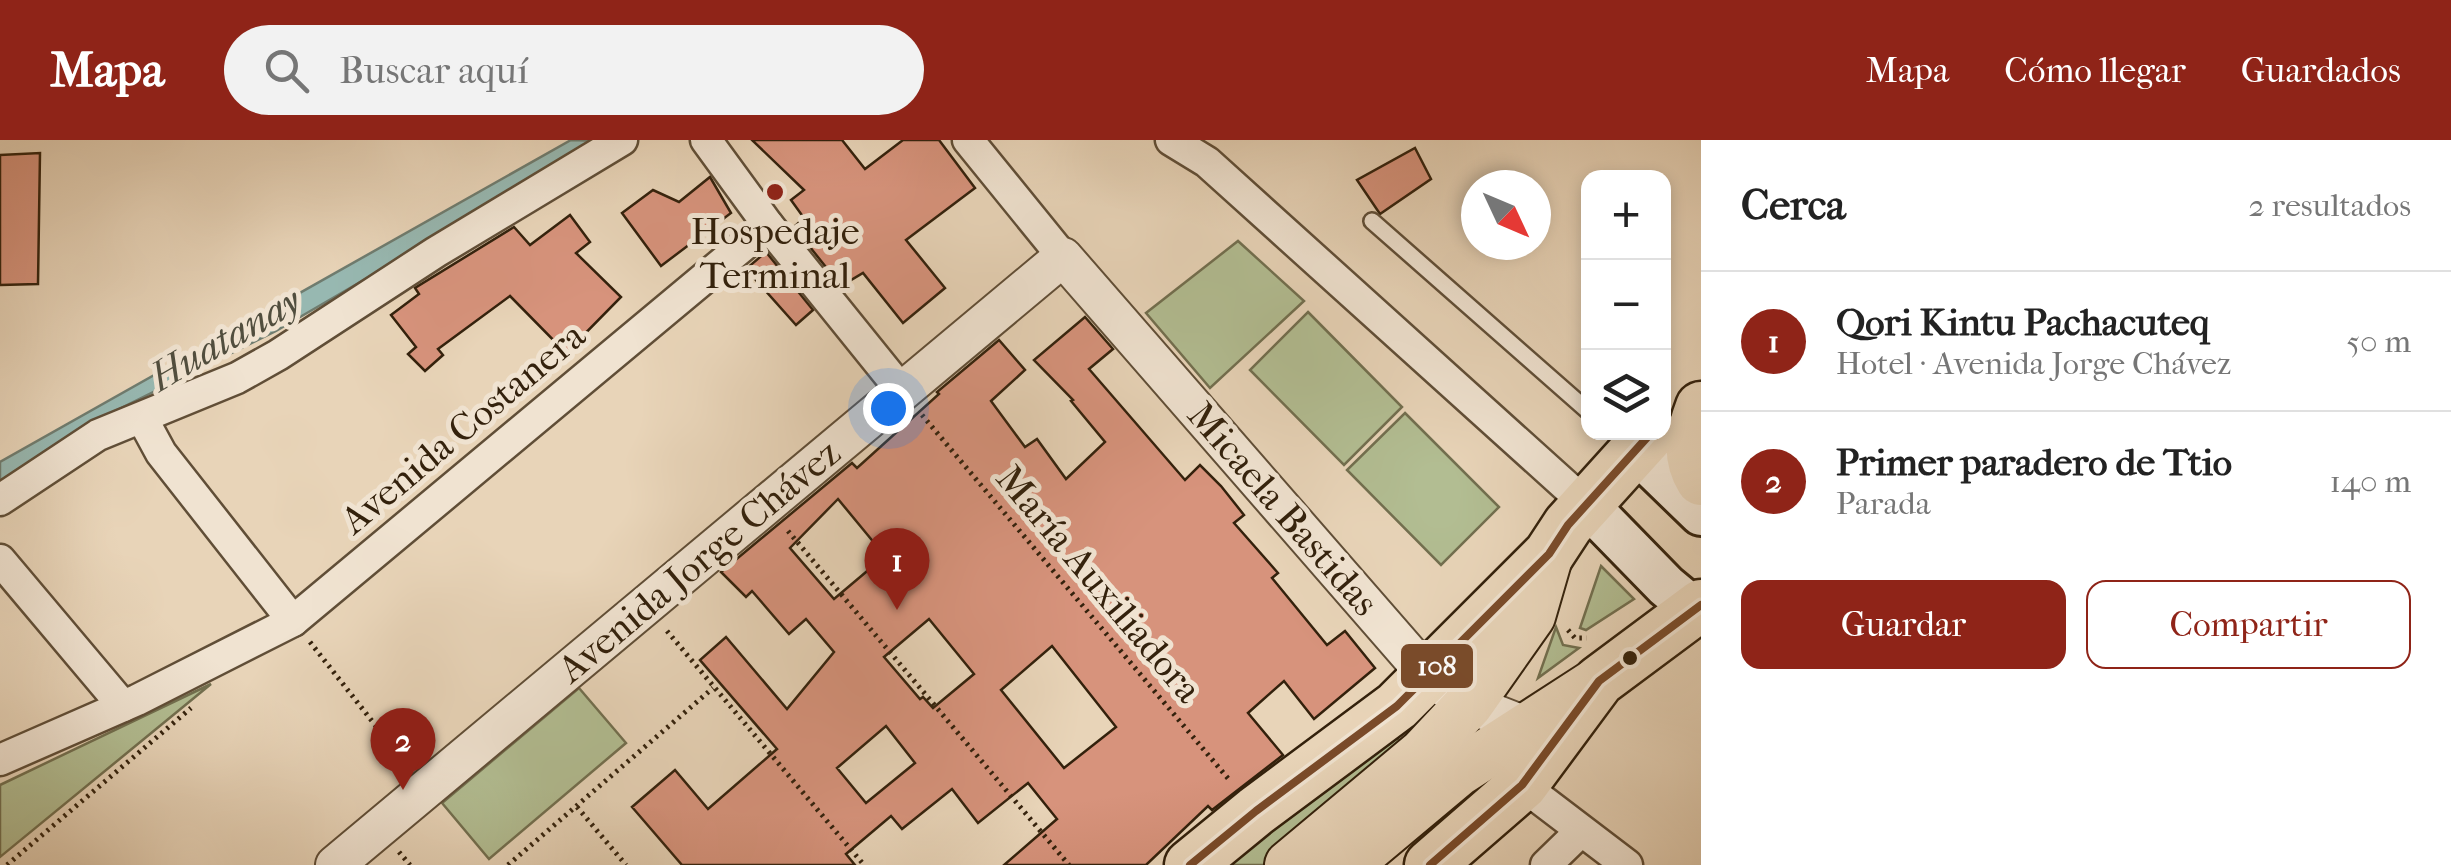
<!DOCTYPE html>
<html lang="es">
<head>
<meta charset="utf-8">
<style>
	body { margin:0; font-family:"IM FELL French Canon",serif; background:#f2f2f2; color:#222 }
	.controls { position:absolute; right:30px; top:30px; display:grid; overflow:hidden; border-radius:20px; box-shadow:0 5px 15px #0003 }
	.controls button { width:90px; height:90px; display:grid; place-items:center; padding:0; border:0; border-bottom:2px solid #e0e0e0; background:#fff; color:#222; font:50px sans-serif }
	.compass { position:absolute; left:1461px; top:30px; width:90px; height:90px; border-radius:50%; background:#fff; box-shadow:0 5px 15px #0003; rotate:134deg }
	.you { position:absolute; left:888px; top:268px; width:35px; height:35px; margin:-25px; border:8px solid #fff; border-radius:50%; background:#1a73e8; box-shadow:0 0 0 15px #1a73e833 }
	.badge { display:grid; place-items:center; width:65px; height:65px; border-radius:50%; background:#8f2418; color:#fff; font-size:32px; font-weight:700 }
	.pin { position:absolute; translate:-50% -82px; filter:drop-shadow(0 2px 5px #0008) }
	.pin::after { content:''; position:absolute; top:52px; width:35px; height:30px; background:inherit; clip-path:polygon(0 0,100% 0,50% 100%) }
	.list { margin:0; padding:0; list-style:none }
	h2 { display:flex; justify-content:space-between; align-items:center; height:130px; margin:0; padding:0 40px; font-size:42px }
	h2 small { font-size:32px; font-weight:400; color:#767676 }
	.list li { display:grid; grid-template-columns:65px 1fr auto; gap:30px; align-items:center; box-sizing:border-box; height:140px; padding:0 40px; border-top:2px solid #e0e0e0 }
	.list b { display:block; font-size:38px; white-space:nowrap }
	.list p { margin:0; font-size:32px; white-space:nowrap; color:#767676 }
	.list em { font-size:32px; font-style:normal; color:#767676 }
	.actions { display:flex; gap:20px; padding:30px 40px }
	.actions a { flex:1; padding:22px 0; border:2px solid #8f2418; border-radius:20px; text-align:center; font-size:35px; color:#8f2418 }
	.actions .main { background:#8f2418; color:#fff }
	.icon { flex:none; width:55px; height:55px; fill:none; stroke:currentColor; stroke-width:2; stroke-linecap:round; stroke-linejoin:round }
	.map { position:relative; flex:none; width:1701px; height:725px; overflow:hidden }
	header { display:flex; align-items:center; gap:60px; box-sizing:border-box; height:140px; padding:0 50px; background:#8f2418; color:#fff }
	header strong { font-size:48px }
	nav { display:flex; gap:55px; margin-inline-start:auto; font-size:35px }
	.search { width:700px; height:90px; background:#f2f2f2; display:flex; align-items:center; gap:25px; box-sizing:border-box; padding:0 35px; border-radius:55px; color:#767676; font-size:38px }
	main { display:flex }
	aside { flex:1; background:#fff }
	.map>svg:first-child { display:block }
</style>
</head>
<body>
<header>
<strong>Mapa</strong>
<div class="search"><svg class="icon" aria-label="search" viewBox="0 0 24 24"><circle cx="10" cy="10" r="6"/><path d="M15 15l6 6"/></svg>Buscar aquí</div>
<nav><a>Mapa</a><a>Cómo llegar</a><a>Guardados</a></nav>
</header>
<main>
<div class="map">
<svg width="1701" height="725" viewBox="0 0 1701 725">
	<rect width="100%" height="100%" fill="#e8d4b8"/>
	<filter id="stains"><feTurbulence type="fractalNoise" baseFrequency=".002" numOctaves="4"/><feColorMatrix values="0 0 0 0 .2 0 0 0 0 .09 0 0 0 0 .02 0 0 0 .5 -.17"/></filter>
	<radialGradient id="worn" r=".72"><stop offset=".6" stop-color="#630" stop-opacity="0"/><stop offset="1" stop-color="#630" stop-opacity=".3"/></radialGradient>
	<g fill="#b2bd92" stroke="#726f4f" stroke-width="2.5">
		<polygon points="1238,101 1304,161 1210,248 1146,173"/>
		<polygon points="1308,172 1402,267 1344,325 1250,230"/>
		<polygon points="1405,273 1499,367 1441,425 1347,330"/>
		<polygon points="1601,426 1634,459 1586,490 1580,488"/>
		<polygon points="1556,487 1563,505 1579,508 1538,538"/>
		<polygon points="211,544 0,717 0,645"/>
		<polygon points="579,548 626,603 489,719 442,663"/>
		<polygon points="1383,580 1408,611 1272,725 1212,725"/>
	</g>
	<polygon fill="#97b8b1" stroke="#6f7c6f" stroke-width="2.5" points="571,0 603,1 276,191 103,277 0,341 0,322"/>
	<g fill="#d7937c" stroke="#33210c" stroke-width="2.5" fill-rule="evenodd">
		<polygon points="752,0 842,0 865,29 903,0 939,0 975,48 906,100 945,148 903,183 863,133 841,146 794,87 804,78 791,60 804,50"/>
		<polygon points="1415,8 1431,39 1380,74 1357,40"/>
		<polygon points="40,13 38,144 0,145 0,15"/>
		<polygon points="710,37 731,73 661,126 622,73 653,50 679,62"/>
		<polygon points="570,75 590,102 576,113 621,157 566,213 510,156 438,209 443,215 425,231 408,214 416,207 391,175 419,154 415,148 514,87 530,105"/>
		<polygon points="766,112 813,170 796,185 746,129"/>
		<path d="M1085 177 1113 209 1089 229 1185 340 1200 325 1221 346 1244 375 1234 383 1278 433 1272 438 1327 505 1345 491 1375 528 1314 579 1284 541 1248 573 1283 615 1212 670 1208 666 1146 725H1004L1057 679 1028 643 978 683 952 649 902 689 891 676 846 714 855 725H682L632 667 675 630 708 669 777 609 700 520 726 497 787 569 834 512 806 479 789 494 752 451 746 457 721 432 852 323 857 328 939 254 937 252 999 200 1025 230 991 261 1025 307 1037 299 1066 339 1105 302 1071 261 1073 260 1034 220ZM838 359 885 416 834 459 790 408ZM929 479 974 534 933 568 923 557 920 559 884 517ZM1052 506 1116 587 1064 628 1001 550ZM886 586 915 623 866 663 837 628Z"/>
	</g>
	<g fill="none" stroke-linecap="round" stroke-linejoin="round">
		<g stroke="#604e37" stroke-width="20">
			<polyline id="service" points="1372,81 1588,271"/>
		</g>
		<g stroke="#604e37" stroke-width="35">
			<g id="minor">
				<polyline points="706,0 768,85"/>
				<polyline points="968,0 1063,117"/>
				<polyline points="1171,0 1207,22 1586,364"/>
				<polyline points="142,278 161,313 293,481"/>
				<polyline points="0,360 98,295 237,238 278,215 436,112 622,0"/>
				<polyline points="0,420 123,566"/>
				<polyline points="0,620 137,560 293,481 768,85 902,251"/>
				<polyline points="1522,645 1627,725"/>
				<polyline points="1546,725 1581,691"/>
			</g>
		</g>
		<g stroke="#604e37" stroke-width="42">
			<polyline id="tertiary" points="335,725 1063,117 1428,536 1469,564 1528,587"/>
		</g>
		<g stroke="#33210c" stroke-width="48">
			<g id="secondary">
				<polyline points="1636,311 1701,374"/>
				<polyline points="1586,364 1666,446 1701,475"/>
			</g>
		</g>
		<g stroke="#33210c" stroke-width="52">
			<g id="primary">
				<polyline points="1289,725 1423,613 1469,564 1531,476 1549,414"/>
				<polyline points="1347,725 1458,632 1594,544"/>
			</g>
		</g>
		<g stroke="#33210c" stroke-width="55">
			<g id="trunk">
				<path d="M1701 267C1691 293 1686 315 1701 340"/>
				<polyline points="1190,725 1256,671 1397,566 1549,414 1568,385 1652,292"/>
				<polyline points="1430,725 1522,645 1599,541 1701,465"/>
			</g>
		</g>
		<g stroke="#33210c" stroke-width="5" stroke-dasharray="2.5 5" stroke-linecap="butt">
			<polyline points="922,275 1231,642"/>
			<polyline points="788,391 1069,725"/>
			<polyline points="1568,490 1575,498 1587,498"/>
			<polyline points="667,491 864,725"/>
			<polyline points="310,502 405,623"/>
			<polyline points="577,667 626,725"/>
			<polyline points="399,712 410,725"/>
			<polyline points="7,725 191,568"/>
			<polyline points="508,725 713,548"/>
		</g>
		<use href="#service" stroke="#f0e3d1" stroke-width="15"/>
		<use href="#minor" stroke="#f0e3d1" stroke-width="30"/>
		<use href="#tertiary" stroke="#f0e3d1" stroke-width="38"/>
		<use href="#secondary" stroke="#f0e3d1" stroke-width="42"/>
		<use href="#primary" stroke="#e8d4b8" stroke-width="48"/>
		<use href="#trunk" stroke="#e8d4b8" stroke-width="50"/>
		<g stroke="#f0e3d1" stroke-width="15">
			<g id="bus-1">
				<polyline points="1190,725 1256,671 1397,566 1549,414 1568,385 1652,292"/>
				<polyline points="1430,725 1522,645 1599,541 1701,465"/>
			</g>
		</g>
		<use href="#bus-1" stroke="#7a4b2a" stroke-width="8"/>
	</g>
	<circle fill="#8f2418" stroke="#f0e3d1" stroke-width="4" cx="775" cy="52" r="10"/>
	<circle fill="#33210c" stroke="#f0e3d1" stroke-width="4" cx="1630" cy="518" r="9"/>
	<g text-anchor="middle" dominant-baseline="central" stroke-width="10" stroke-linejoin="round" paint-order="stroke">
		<g font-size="38" fill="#33210c" stroke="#f0e3d1">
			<text x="775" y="91">Hospedaje<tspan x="775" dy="44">Terminal</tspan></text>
		</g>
		<g font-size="38" fill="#33210c" stroke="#f0e3d1">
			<text transform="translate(463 288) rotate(-40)">Avenida Costanera</text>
			<text transform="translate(1283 369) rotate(49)">Micaela Bastidas</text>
			<text transform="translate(699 421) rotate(-40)">Avenida Jorge Chávez</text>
			<text transform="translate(1099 444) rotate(50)">María Auxiliadora</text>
		</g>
		<g font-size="40" font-style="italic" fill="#514e3e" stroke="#f0e3d1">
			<text transform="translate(225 199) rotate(-30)">Huatanay</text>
		</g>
	</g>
	<rect stroke="#f0e3d1" stroke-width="4" x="1399" y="502" width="76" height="48" rx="10" fill="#7a4b2a"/>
	<g font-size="28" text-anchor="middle" font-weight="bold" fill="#fff">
		<text x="1437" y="535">108</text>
	</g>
	<rect width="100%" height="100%" filter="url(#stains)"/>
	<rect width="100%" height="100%" fill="url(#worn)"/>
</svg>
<div class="controls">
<button>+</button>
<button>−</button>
<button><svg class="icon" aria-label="layers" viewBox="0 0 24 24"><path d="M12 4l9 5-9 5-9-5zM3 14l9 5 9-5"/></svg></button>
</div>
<svg class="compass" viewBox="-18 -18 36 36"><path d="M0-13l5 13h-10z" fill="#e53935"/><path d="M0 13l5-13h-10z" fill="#767676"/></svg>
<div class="you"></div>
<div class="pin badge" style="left:897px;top:470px">1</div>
<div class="pin badge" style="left:403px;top:650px">2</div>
</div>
<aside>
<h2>Cerca<small>2 resultados</small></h2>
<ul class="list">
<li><span class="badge">1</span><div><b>Qori Kintu Pachacuteq</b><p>Hotel · Avenida Jorge Chávez</p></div><em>50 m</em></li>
<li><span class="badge">2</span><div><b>Primer paradero de Ttio</b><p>Parada</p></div><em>140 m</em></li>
</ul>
<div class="actions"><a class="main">Guardar</a><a>Compartir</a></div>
</aside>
</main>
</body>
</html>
